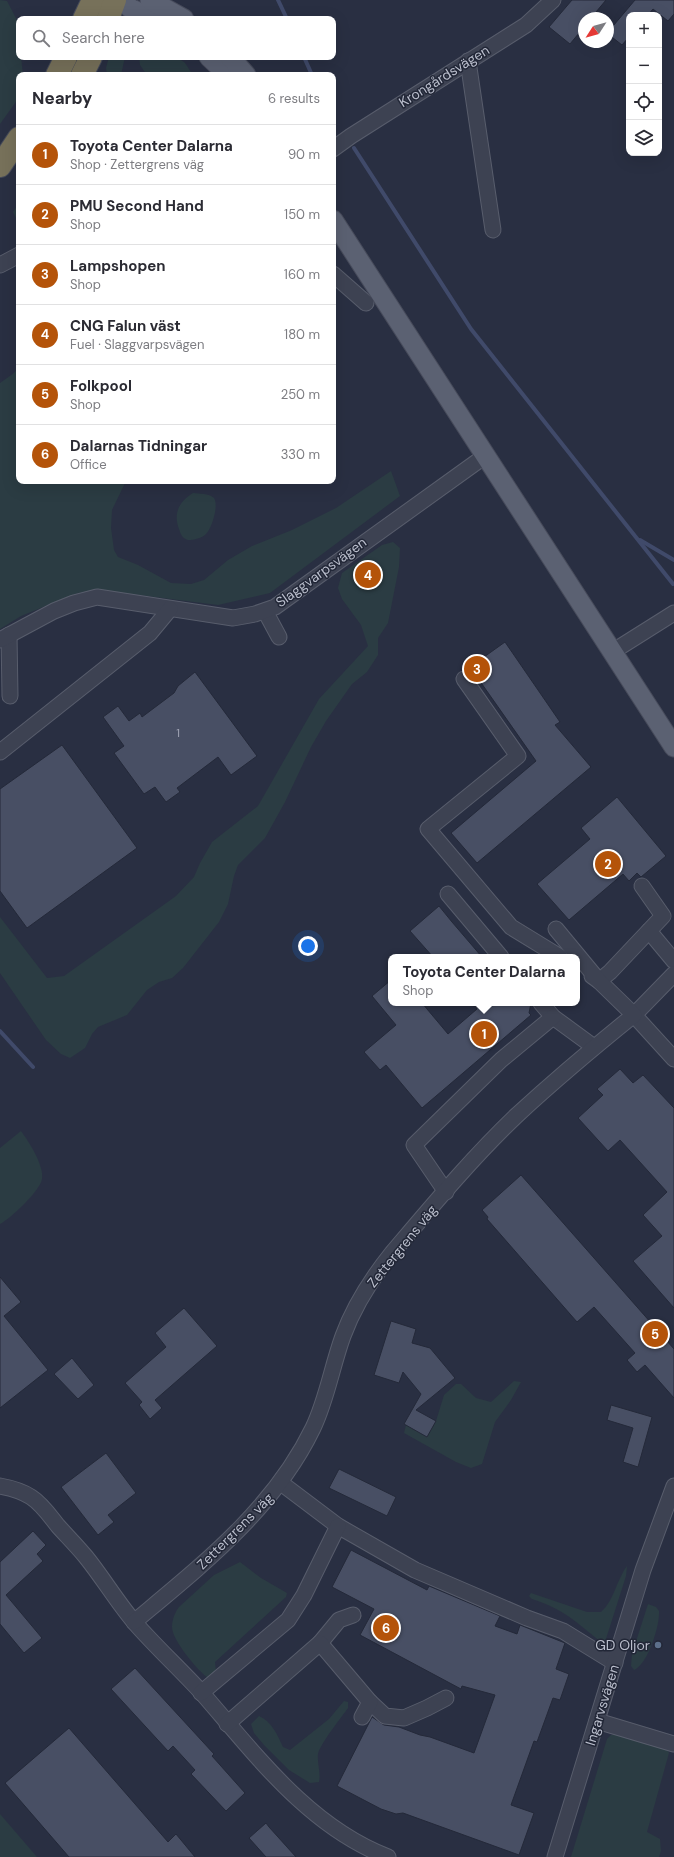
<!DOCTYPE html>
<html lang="en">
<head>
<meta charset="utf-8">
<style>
	body { margin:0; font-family:"DM Sans",sans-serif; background:#f7f7f7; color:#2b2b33 }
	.controls { position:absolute; right:12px; top:12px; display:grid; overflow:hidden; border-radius:8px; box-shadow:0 4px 16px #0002 }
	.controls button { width:36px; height:36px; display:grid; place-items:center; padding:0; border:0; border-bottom:1px solid #e1e1e2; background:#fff; color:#2b2b33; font:20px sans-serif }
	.compass { position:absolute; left:578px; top:12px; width:36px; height:36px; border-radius:50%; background:#fff; box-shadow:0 4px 16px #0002; rotate:234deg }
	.you { position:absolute; left:308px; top:946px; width:14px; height:14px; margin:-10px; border:3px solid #fff; border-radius:50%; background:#1a73e8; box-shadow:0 0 0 6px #1a73e833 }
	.badge { display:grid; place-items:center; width:26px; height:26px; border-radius:50%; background:#b45309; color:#fff; font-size:13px; font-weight:700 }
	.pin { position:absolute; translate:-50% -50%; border:2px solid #fff; box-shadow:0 1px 4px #0006 }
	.popup { position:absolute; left:388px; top:954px; width:192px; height:52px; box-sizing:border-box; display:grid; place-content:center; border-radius:8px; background:#fff; filter:drop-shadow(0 1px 3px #0005); font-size:13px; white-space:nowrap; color:#7c7c81 }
	.popup b { font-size:15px; color:#2b2b33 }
	.popup::after { content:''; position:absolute; left:50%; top:100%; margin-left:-8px; border:8px solid transparent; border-top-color:#fff }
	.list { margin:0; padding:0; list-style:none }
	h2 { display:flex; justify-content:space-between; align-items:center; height:52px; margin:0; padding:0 16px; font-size:17px }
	h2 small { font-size:13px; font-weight:400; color:#7c7c81 }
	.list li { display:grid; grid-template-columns:26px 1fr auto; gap:12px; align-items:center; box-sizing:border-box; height:60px; padding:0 16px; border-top:1px solid #e1e1e2 }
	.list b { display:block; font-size:15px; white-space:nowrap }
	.list p { margin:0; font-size:13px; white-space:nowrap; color:#7c7c81 }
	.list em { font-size:13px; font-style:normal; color:#7c7c81 }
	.icon { flex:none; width:22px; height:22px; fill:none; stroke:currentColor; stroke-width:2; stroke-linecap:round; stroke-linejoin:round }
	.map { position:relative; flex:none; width:674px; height:1857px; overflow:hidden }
	.search { position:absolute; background:#fff; box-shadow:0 4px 16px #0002; left:16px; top:16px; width:320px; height:44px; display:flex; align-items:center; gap:10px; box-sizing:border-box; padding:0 14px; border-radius:8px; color:#7c7c81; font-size:15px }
	.panel { position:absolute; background:#fff; box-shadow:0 4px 16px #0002; left:16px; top:72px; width:320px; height:412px; border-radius:8px }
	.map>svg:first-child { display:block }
</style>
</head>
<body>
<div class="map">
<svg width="674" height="1857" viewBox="0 0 674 1857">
	<rect width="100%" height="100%" fill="#292f42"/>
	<g fill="#2b3c43">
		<polygon points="0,0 7,1 19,24 19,57 21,57 23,75 19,75 18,99 0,124"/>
		<polygon points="109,57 125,57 121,75 107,75 106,68"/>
		<path d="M139 57C150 57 176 55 184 62 188 66 189 71 194 75H147L140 65Z"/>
		<polygon points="19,203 19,224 13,212"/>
		<polygon points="19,367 19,481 126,481 112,510 111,528 114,550 118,557 138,565 171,583 191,584 204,580 228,560 252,546 292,530 336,508 391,471 400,496 270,593 218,605 99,590 78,593 21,616 0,629 0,383 14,373"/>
		<path d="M193 493C199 494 209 493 214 498 219 505 212 528 206 534 202 538 194 540 188 540 182 538 181 535 179 529 173 513 179 502 193 493Z"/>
		<polygon points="393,542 400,548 399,567 388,623 378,638 378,655 367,672 352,684 326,721 311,747 285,802 265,838 238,865 234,876 228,904 219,922 183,968 172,978 159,982 147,990 127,1015 98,1027 92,1034 85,1048 70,1058 61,1054 46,1040 0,973 0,917 47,978 64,976 176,896 194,877 200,863 212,842 258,806 319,699 368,646 361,625 342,599 338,588 342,573 382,545"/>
		<path d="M21 1131C29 1142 44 1165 42 1179 40 1191 11 1218 0 1224V1148Z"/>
		<polygon points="514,1381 521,1382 511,1400 495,1422 482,1464 471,1468 456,1462 404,1433 406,1425 427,1437 436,1421 444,1395 456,1384 461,1384 476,1398 491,1402"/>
		<path d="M240 1562 261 1578 287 1593 286 1597 215 1662 216 1672 208 1678C198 1671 172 1640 172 1627 172 1620 175 1612 179 1607L214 1575Z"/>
		<path d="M627 1566 626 1576 605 1642H601C576 1622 564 1609 532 1599L529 1596 531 1593 587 1612H601C614 1601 617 1579 627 1566Z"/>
		<path d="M648 1604 656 1607 659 1611C660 1625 648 1664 634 1670L631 1666 632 1654Z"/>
		<path d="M344 1701 348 1702V1708C341 1718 320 1744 318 1754 317 1764 321 1772 319 1782L310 1783 289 1770 264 1745 254 1733 251 1724 259 1716C272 1722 277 1734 283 1747L290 1750 329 1719Z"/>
		<polygon points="615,1734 667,1749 669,1753 647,1832 660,1839 661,1851 659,1857 571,1857 607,1739 611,1735"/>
		<polygon points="0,1814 37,1857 0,1857"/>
	</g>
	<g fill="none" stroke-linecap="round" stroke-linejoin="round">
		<g stroke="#404a6a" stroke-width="4">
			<polyline points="278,0 287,19"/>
			<polyline points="304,57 312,75"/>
			<polyline points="354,148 471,329 673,584"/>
			<polyline points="640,540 674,560"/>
			<polyline points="0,1031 33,1067"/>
		</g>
	</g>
	<g fill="#484f64" stroke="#242939">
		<polygon points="572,0 606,0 591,18 584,18 584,27 570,44 549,27"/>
		<polygon points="635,0 674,0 674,14 668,21 653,9 648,15 629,15 629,37 622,45 608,34 608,32"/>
		<polygon points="505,642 560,722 555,725 591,767 477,863 451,833 536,761 470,667"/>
		<polygon points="195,672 257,756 231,775 218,757 177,788 180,792 166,802 155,787 144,794 114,753 124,746 103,717 118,706 129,721 140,713 142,717 174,693 178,686"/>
		<polygon points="62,745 137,848 27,928 0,891 0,789"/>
		<polygon points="617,797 666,856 641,877 637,873 629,881 623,874 569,920 537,884 590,839 581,828"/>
		<polygon points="439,906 452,922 482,957 433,957 410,931"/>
		<polygon points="391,980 391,1003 422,1003 448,1034 477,1009 472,1003 531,1003 529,1013 531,1015 422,1108 386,1065 380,1070 364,1052 396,1025 372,996"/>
		<polygon points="620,1069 633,1083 643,1075 674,1108 674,1308 633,1261 662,1236 643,1215 667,1192 620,1140 608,1151 578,1118 603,1095 597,1089"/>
		<polygon points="521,1175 674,1349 674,1398 645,1365 637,1372 627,1360 635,1353 594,1307 577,1322 487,1219 488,1217 482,1210"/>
		<polygon points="0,1277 21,1302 4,1316 48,1370 0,1408"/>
		<polygon points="184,1308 217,1346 155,1400 162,1408 150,1419 139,1405 142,1402 125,1383 166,1347 155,1333"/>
		<polygon points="391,1321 416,1329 412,1343 430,1348 455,1378 416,1410 436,1421 427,1437 404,1424 421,1394 403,1372 399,1383 374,1375"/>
		<polygon points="72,1358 94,1385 78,1399 54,1374"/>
		<polygon points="611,1405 652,1417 638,1467 623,1462 633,1428 607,1420"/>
		<polygon points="106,1453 136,1493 108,1515 114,1522 98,1535 61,1487"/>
		<polygon points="339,1469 396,1497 387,1516 329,1488"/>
		<polygon points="33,1531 46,1545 37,1554 43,1561 6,1595 42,1638 24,1653 0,1624 0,1562"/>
		<polygon points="351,1550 427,1590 429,1586 500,1616 495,1626 517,1634 520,1625 565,1643 556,1669 569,1674 560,1700 553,1698 537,1742 534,1741 511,1805 534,1813 519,1855 403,1813 396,1814 381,1809 337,1786 372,1717 384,1725 399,1727 420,1735 430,1737 474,1753 495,1695 462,1686 461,1689 360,1635 374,1609 332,1587"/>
		<polygon points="135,1668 214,1754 212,1756 245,1793 226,1811 191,1774 195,1770 173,1746 168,1751 111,1689"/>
		<polygon points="69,1728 168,1842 176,1834 195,1857 69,1857 5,1783"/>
		<polygon points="266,1823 269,1827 296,1857 266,1857 249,1838"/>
	</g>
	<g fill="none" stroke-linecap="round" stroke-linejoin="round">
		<g stroke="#585d6c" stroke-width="17">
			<g id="minor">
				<polyline points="468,61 493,230"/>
				<polyline points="333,149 351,136 526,25 553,0"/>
				<polyline points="0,265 19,255"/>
				<polyline points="333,274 366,303"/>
				<polyline points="265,611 279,637"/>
				<polyline points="9,635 10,696"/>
				<polyline points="0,640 54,611 74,603 97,597 233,618 255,614 275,607 485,456"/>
				<polyline points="612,652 674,613"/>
				<polyline points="464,679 518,756 428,829 511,927 560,957"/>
				<polyline points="0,752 150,633 170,609"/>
				<polyline points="448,894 501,957"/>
				<polyline points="649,931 674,961"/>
				<polyline points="674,974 634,1015 674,1059"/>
				<polyline points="592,976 599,981 610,972 663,916 642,886"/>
				<polyline points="541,1003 553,1017 594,1047"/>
				<polyline points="446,1192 414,1145 501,1060 553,1017"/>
				<polyline points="281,1483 338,1526 415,1570 527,1618 563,1631 615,1663"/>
				<path d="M0 1486C11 1488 22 1491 31 1497 42 1504 50 1516 58 1526 67 1536 77 1546 86 1557 103 1578 117 1602 135 1623 156 1647 180 1669 202 1693 256 1755 309 1827 388 1857"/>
				<path d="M134 1622C202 1565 274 1509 313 1428 327 1399 332 1366 343 1336 354 1306 372 1278 392 1253 432 1206 472 1158 516 1116 554 1081 593 1048 634 1015L599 981 556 929"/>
				<polyline points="320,1643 339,1620 353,1615"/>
				<polyline points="201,1693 288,1620 304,1595 338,1526"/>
				<polyline points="370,1702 385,1716 404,1718 427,1708 446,1698"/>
				<polyline points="597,1721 674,1744"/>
				<polyline points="227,1724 320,1643 370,1702 362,1717"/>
				<polyline points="555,1857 643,1570 674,1486"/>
			</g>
		</g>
		<g stroke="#474b5b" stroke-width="21">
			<g id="major">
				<polyline points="122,0 130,8 153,19"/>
				<polyline points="150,0 184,19"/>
				<polyline points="209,57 228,75"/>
				<polyline points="230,57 246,75"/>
				<polyline points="333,220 674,747"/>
			</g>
		</g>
		<g stroke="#454a59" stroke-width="24">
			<g id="highway">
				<polyline points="84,19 93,0"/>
				<polyline points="108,19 115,0"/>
				<polyline points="57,75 66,57"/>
				<polyline points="82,75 91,57"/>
				<polyline points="0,166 19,138"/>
			</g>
		</g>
		<use href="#minor" stroke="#3d4252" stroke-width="15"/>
		<use href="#major" stroke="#5b6172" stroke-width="19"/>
		<use href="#highway" stroke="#77715a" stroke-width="22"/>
	</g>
	<circle fill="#5c6f8a" stroke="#222737" stroke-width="1.5" cx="658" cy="1645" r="4"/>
	<g text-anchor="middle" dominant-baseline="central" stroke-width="3" stroke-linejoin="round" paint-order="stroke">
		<g font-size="12" fill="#9ea2b2">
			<text x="178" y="733">1</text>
		</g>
		<g font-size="14" fill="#babecc" stroke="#222737">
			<text transform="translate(444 76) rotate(-32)">Krongårdsvägen</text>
			<text transform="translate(321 572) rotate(-36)">Slaggvarpsvägen</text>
			<text transform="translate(402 1246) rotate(-51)">Zettergrens väg</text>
			<text transform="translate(235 1531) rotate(-45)">Zettergrens väg</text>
			<text transform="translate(602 1705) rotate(-73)">Ingarvsvägen</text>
		</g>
		<g font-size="14" fill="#babecc" stroke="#222737" text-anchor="end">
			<text x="650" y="1645">GD Oljor</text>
		</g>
	</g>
</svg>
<div class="controls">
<button>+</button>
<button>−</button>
<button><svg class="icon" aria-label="locate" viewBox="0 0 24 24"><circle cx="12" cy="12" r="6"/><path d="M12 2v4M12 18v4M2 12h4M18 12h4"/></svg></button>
<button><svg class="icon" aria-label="layers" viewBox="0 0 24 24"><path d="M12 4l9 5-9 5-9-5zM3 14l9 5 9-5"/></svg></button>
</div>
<svg class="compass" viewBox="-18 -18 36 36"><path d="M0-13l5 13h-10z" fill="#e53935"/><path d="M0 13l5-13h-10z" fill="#7c7c81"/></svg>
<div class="you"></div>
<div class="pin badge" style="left:484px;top:1034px">1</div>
<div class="popup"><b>Toyota Center Dalarna</b>Shop</div>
<div class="pin badge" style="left:608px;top:864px">2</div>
<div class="pin badge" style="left:477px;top:669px">3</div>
<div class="pin badge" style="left:368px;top:575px">4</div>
<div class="pin badge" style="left:655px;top:1334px">5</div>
<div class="pin badge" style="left:386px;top:1628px">6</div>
<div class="search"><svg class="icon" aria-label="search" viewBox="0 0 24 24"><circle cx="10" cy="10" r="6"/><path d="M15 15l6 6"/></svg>Search here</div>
<section class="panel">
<h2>Nearby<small>6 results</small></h2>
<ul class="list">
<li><span class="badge">1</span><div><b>Toyota Center Dalarna</b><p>Shop · Zettergrens väg</p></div><em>90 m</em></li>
<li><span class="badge">2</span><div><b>PMU Second Hand</b><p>Shop</p></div><em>150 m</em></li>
<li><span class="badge">3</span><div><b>Lampshopen</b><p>Shop</p></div><em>160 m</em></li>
<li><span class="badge">4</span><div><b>CNG Falun väst</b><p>Fuel · Slaggvarpsvägen</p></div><em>180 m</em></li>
<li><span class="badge">5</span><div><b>Folkpool</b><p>Shop</p></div><em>250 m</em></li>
<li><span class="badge">6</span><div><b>Dalarnas Tidningar</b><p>Office</p></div><em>330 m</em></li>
</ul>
</section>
</div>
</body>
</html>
